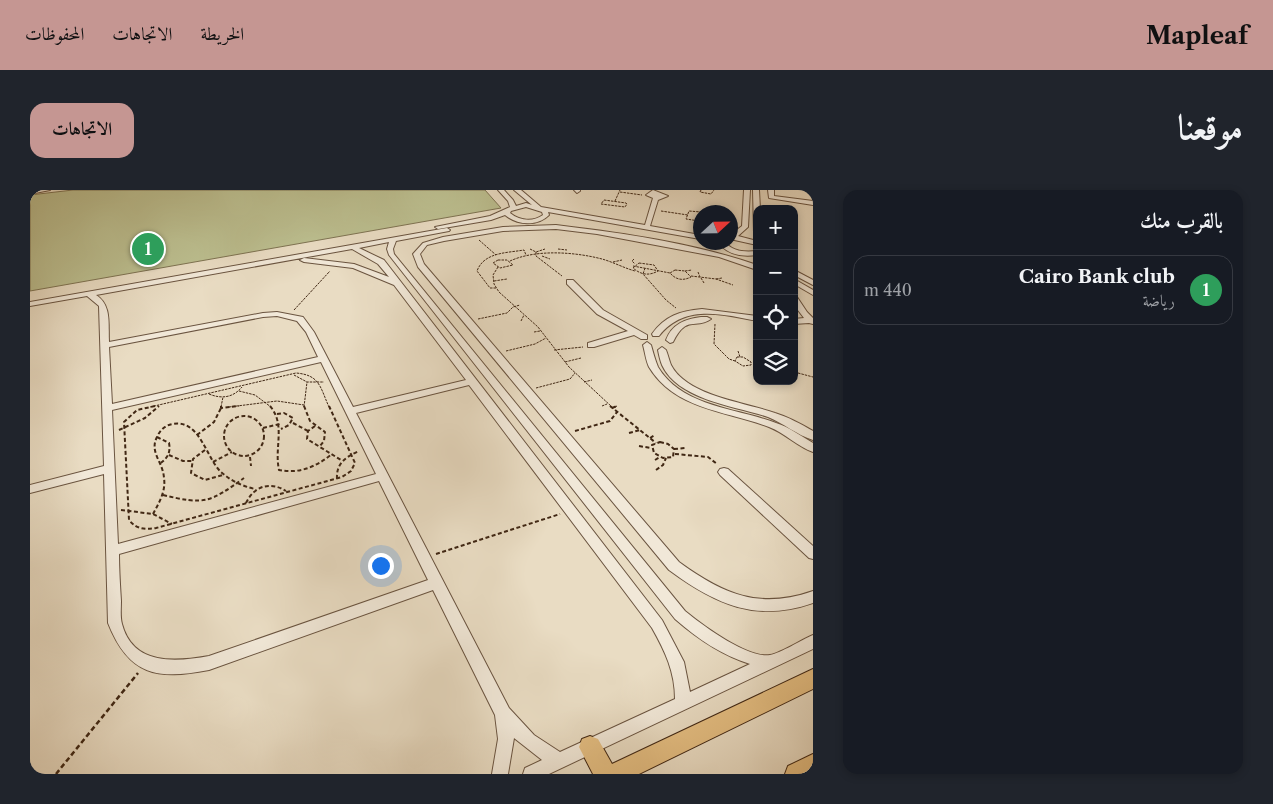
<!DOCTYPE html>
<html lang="ar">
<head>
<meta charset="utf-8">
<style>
	body { margin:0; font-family:"Libre Caslon Text",Amiri,serif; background:#20242c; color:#f1f3f6; direction:rtl }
	.controls { position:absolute; right:15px; top:15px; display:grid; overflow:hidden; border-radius:10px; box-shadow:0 2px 8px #0003 }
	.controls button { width:45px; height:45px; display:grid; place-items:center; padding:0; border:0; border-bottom:1px solid #363941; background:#171b24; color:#f1f3f6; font:25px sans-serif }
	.compass { position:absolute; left:663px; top:15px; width:45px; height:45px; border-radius:50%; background:#171b24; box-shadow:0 2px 8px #0003; rotate:68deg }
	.you { position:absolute; left:350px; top:375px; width:18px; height:18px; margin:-12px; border:4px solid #fff; border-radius:50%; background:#1a73e8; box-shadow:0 0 0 8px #1a73e833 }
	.badge { display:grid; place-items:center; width:32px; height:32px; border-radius:50%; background:#c59692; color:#fff; font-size:16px; font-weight:700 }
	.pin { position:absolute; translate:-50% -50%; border:2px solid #fff; box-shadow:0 1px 5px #0006 }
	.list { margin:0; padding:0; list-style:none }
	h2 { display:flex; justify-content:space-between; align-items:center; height:65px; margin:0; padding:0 20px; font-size:21px }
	h2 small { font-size:16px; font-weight:400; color:#9ea1a6 }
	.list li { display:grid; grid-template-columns:32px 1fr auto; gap:15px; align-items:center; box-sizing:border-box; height:70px; margin:0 10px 10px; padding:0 10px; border:1px solid #363941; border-radius:15px }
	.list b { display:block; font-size:19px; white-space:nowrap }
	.list p { margin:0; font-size:16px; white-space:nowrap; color:#9ea1a6 }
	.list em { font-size:16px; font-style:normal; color:#9ea1a6 }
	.icon { flex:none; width:28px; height:28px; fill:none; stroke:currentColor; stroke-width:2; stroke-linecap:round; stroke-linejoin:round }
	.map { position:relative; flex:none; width:783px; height:584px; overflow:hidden; direction:ltr; border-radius:15px }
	header { display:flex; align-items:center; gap:30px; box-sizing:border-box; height:70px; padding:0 25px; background:#c59692; color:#111 }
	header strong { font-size:24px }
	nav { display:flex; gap:28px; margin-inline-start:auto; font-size:18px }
	.intro { display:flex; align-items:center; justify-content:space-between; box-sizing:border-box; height:120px; padding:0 30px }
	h1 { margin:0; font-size:35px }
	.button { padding:12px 22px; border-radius:15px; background:#c59692; color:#111; font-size:18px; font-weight:700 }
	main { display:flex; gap:30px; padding:0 30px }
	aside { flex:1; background:#171b24; border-radius:15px; box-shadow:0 2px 8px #0003 }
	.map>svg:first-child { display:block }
</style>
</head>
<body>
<header>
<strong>Mapleaf</strong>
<nav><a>الخريطة</a><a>الاتجاهات</a><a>المحفوظات</a></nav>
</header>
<div class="intro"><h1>موقعنا</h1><a class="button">الاتجاهات</a></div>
<main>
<aside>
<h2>بالقرب منك<small></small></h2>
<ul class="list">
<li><span class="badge" style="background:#2e9e5b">1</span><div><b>Cairo Bank club</b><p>رياضة</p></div><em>440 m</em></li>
</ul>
</aside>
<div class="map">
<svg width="783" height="584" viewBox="0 0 783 584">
	<rect width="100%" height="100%" fill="#e9dcc3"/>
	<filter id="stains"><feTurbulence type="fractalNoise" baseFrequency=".004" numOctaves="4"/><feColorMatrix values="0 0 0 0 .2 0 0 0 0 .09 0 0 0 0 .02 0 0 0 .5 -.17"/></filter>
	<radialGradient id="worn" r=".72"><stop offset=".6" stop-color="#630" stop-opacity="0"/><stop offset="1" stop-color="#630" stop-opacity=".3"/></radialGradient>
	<polygon fill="#bcbf90" stroke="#7e7352" points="43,0 455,0 471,18 0,101 0,5"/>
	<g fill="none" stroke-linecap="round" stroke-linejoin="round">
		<g stroke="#6a5440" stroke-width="2">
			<g id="minor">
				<polygon points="0,0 20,0 0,4"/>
				<path d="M468 0H474L483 10 486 16 496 13 502 15 484 0H491L511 17 615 35 623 8 616 5 623 0 638 6 628 10 620 36 670 45V49L518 22 519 25C507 37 487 35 475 25L461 30 408 39 405 37 460 26 480 17 478 11ZM496 17 512 22 513 25C503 32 490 31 480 23L481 21Z"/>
				<polygon points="544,0 550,0 550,1 547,3"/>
				<polygon points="714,0 720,0 718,37 708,46 727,51 727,55 700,49 700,45 712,36"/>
				<polygon points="723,0 729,0 730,19 727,19 727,45 724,43"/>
				<polygon points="738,0 744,0 744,6 783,11 783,15 739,8"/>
				<path d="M526 35C592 43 664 53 727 75V80L689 67 567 44 526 39 473 41 414 51 397 55 390 64 394 74 649 372C693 404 729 420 783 401V413C726 433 685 414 639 380L388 77 383 64 393 53 413 47 473 37Z"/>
				<path d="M417 38 420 40 419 41 366 51 363 59 364 64 655 421C672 435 718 469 740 465 751 463 771 450 783 445V459L519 584H493L495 578 512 570 484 548 478 584H462L468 549 465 525 403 400 179 480C127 490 99 486 78 433L74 284 0 303V295L74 276 69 116 57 106 0 116V112ZM359 52 357 59 359 65 645 429C668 449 691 465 720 474L660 502 654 472 632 430 354 70 329 58ZM322 59 348 74 359 87 324 74 274 68 270 70 274 72 323 78 364 95 436 190 323 217 284 142 273 127 247 122 233 123 79 152C78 134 82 115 66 105ZM247 126 267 131 276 142 288 167 82 214 79 157 233 127ZM291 172 346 284 88 354 82 220ZM439 195 622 438C635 461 645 482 645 509L530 562 504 545 479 518 326 223ZM349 291 398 390 179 466C146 472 103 476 92 434 90 427 91 418 91 411 90 395 89 380 89 364Z"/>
				<path d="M688 52H695C703 62 715 62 727 61V65C712 67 697 65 688 52Z"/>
				<polygon points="764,80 783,90 783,95 764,85"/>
				<polygon points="764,89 783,100 783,105 764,94"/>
				<polygon points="537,90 543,90 573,120 617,145 617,149 611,149 604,145 564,157 558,157 558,153 598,141 567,124 537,94"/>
				<polygon points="764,107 767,107 777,122 783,128 783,134 779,133 764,134 764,129 774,128 764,115"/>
				<path d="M672 119 727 126V131C691 124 654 114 629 146H623L622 144C635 126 650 121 672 119Z"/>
				<path d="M671 127H677L681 129C665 140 657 124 643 152L640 153 636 150C642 134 655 129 671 127Z"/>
				<path d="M617 152 621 155C623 162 625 170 628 177 652 217 707 218 746 233 759 237 771 246 783 253V262C768 257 755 243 739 237 697 221 645 220 619 177 616 171 615 162 613 155Z"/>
				<path d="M632 157 636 160C638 165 639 170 641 175 657 206 714 212 745 223 758 227 771 234 783 241V250C767 245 753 233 738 227 705 216 648 210 632 175 630 170 629 165 628 160Z"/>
				<polygon points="694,278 698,279 783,356 783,369 779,368 690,285 688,282 690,279"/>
			</g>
		</g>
		<g stroke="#402714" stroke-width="2">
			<g id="major">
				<polygon points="783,479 783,499 609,584 563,584 549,557 552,549 560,546 568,549 582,574"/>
				<polygon points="783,564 783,584 755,584 758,576"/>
			</g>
		</g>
		<g stroke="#402714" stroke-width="1" stroke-dasharray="2.5 1" stroke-linecap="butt">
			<polyline points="671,0 670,2 681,4 684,0"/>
			<polyline points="590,2 612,5"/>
			<polygon points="574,10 596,13 597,14 595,17 571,14"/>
			<polyline points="585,11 590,0"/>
			<polyline points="631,21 658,25"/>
			<polyline points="670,25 669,31 656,29 659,21 671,22"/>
			<polyline points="449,50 466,65"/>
			<polyline points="500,59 506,62 515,59"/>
			<polyline points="528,59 537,60"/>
			<polyline points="506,62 506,66 532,86"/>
			<polyline points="512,66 520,69"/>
			<polyline points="604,69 602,71 605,74"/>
			<polygon points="468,70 477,70 483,75 470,78 463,73"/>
			<path d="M480 71C506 59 545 62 572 69 583 72 594 78 605 81"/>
			<polyline points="583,72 592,70"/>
			<path d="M609 73 624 75 628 81C619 86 611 85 603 78Z"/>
			<polyline points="603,76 640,83"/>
			<polyline points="468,77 463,85 464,94 469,102 508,137 539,177 582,217"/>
			<polyline points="615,78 613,84 636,110 646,118"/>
			<path d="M645 80 655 81 661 87C653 91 646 90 640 83Z"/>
			<polyline points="655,81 662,80"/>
			<polyline points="668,82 670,87"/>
			<polyline points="661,86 686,89 703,95"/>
			<polyline points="671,88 674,93"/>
			<polyline points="686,89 692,88"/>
			<polyline points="464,91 477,89"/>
			<path d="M466 98H460L447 81C454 62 477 63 494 60L496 65"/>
			<polyline points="264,120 300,81"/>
			<polyline points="448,129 477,123 483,117 490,115"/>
			<polyline points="491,131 494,125"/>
			<polyline points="685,134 684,154 699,169 705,171"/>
			<polyline points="504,142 510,141"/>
			<polyline points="524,160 553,157"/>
			<polyline points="476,161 505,154 516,148"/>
			<polyline points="708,161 710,167"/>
			<polygon points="707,167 713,167 721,172 721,175 713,176 705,171"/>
			<polyline points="535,172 551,168"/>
			<polyline points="764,178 768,183 764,188"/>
			<polyline points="768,183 783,187"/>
			<polyline points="264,185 277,192 294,192"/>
			<polyline points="554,192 562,190"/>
			<polyline points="506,198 540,189 545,183"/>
			<polyline points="209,201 225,205 241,217"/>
			<path d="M179 204C191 209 203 208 212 197"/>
			<polyline points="572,216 577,214"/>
			<path d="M120 217 266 183C290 185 290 197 299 217"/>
			<polyline points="191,217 193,207"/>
			<polyline points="199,217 247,211 274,215"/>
			<polyline points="274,217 277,192"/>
			<polyline points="585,217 587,216"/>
		</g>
		<g stroke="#402714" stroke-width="2" stroke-dasharray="4 2.5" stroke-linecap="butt">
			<path d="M125 216 107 220 94 232 99 330C106 339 115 340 126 338L312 287 321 281 325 273 299 216"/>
			<polyline points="191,216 191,218 209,216"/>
			<path d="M240 216C256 235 244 257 249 280 269 284 286 277 302 264"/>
			<polyline points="274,216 280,231 295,242 294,251 290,256"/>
			<polyline points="580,216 626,253"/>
			<polyline points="582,218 587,216"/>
			<polyline points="247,224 254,223 263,228 259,235 251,239"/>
			<circle cx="214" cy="246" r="20"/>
			<polyline points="263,233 278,241"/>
			<polyline points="285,236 278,241 277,249 311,270"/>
			<polyline points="233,238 250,234"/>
			<polyline points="89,240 115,228 129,216"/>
			<polyline points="545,241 580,231 587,222"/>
			<polyline points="599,243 610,240"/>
			<polyline points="167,245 184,232 191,218"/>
			<path d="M127 247 139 253C141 263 137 269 129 274"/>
			<polyline points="620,248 625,245"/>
			<polygon points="630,252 638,254 644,259 643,267 633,268 624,263 622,255"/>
			<polyline points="609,256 621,258"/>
			<polyline points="644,259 655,258"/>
			<polyline points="175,260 163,269 161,283 175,290 193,285"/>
			<polyline points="645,264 678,267 687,274"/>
			<polyline points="139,265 153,271 162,271"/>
			<polyline points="220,267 221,276"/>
			<polyline points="625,270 630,267"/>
			<polyline points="183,272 202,262"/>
			<polyline points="626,280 633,275 636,268"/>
			<path d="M307 289C306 273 316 267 329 261"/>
			<path d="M133 305C175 315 179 313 214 288"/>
			<path d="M216 313C224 296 240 291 256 301"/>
			<polyline points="91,320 123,324 142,334"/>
			<path d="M123 324C129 313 136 301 134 288 133 271 118 262 128 245 131 239 136 235 143 234 170 229 176 268 191 282 201 291 212 296 225 299"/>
			<polyline points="406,364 530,324"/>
		</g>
		<polyline stroke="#402714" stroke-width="2.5" stroke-dasharray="5 3" stroke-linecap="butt" points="26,584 108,483"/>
		<use href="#minor" fill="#f1e8d8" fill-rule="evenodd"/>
		<use href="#major" fill="#e4be82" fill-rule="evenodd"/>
	</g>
	<rect width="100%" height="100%" filter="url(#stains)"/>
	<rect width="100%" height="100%" fill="url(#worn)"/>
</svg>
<div class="controls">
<button>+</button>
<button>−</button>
<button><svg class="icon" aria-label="locate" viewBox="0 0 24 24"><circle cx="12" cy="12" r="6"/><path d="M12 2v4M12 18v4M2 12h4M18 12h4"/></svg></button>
<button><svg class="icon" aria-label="layers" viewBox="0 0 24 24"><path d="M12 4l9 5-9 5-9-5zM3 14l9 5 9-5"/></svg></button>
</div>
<svg class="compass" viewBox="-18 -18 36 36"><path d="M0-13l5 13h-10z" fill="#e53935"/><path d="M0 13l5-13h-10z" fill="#9ea1a6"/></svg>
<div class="you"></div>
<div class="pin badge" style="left:118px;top:59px;background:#2e9e5b">1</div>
</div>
</main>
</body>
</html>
